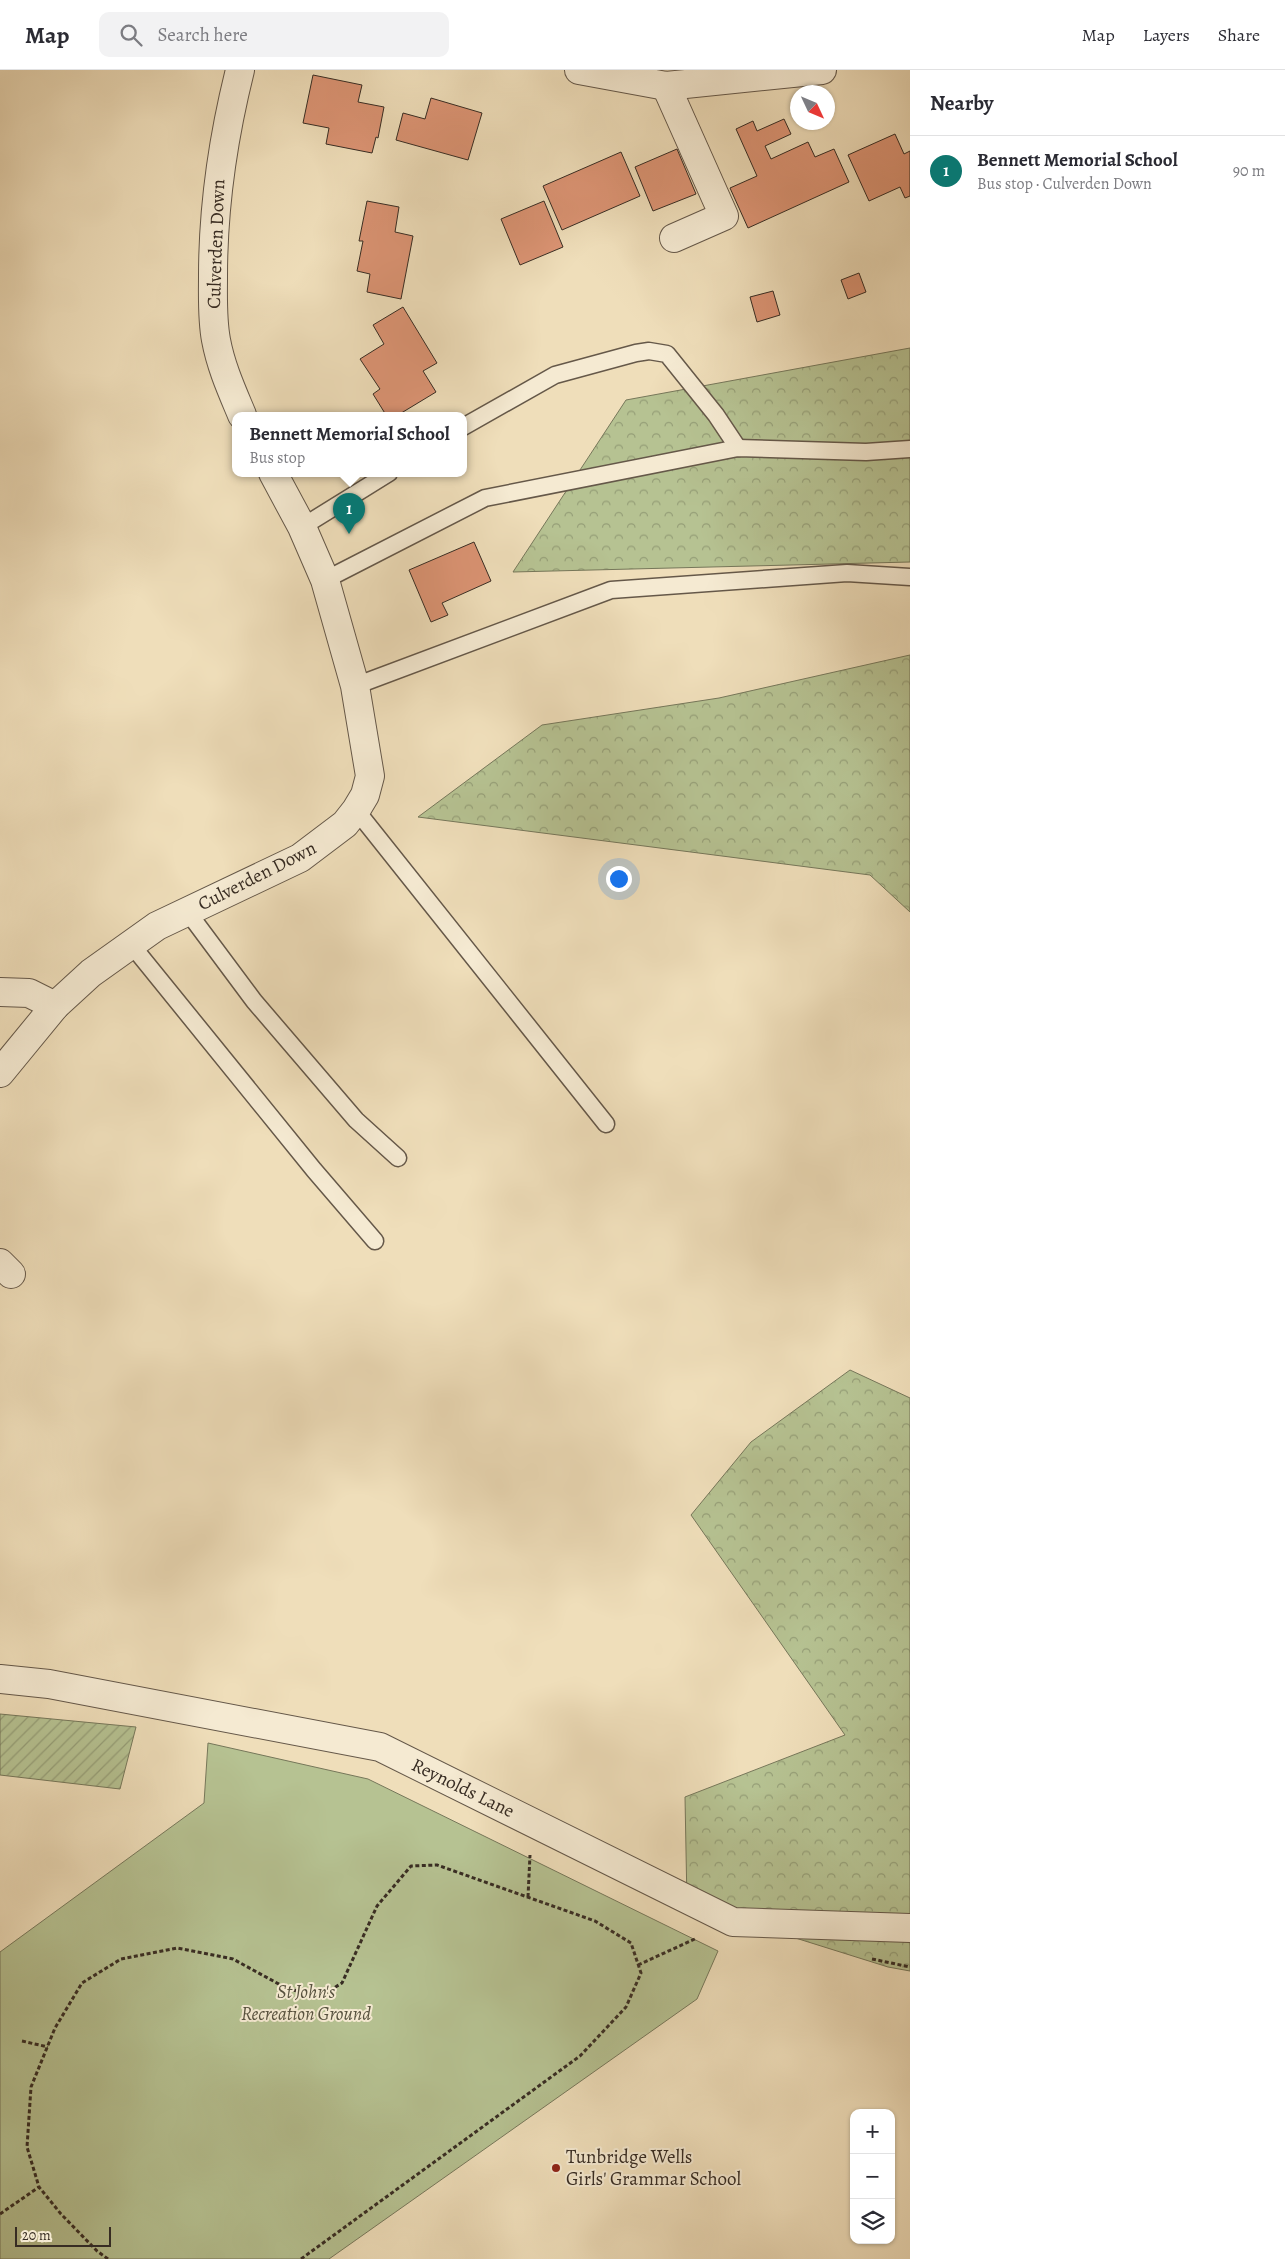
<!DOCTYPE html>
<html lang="en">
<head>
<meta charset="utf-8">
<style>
	body { margin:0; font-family:Alegreya,serif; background:#f2f2f3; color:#2b2b33 }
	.controls { position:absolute; right:15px; bottom:15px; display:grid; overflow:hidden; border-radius:10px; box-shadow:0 1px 4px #0004 }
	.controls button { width:45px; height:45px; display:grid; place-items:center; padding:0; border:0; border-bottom:1px solid #e1e1e2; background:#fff; color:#2b2b33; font:25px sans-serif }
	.compass { position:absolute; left:790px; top:15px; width:45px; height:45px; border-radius:50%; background:#fff; box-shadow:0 1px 4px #0004; rotate:134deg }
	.scale { position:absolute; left:15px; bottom:12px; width:96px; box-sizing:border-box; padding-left:5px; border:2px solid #372c23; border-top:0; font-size:14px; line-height:18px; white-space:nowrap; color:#372c23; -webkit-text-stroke:4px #f5ead2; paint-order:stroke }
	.you { position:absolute; left:618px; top:808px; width:18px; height:18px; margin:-12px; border:4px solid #fff; border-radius:50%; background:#1a73e8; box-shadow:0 0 0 8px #1a73e833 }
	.badge { display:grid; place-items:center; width:32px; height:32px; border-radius:50%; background:#0f766e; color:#fff; font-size:16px; font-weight:700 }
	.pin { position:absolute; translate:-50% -41px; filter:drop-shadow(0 1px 2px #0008) }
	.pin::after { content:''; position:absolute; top:26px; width:18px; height:15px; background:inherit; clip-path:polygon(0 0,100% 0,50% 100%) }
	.popup { position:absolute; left:232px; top:342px; width:235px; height:65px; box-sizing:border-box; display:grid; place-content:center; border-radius:10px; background:#fff; filter:drop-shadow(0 1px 4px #0005); font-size:16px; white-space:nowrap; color:#7c7c81 }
	.popup b { font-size:19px; color:#2b2b33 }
	.popup::after { content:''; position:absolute; left:50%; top:100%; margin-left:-10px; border:10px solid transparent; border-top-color:#fff }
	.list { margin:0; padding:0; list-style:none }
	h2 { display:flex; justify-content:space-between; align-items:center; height:65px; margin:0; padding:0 20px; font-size:21px }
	h2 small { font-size:16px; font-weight:400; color:#7c7c81 }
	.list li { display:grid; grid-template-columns:32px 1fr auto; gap:15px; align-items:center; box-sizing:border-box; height:70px; padding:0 20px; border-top:1px solid #e1e1e2 }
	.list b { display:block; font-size:19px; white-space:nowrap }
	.list p { margin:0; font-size:16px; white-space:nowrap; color:#7c7c81 }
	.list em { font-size:16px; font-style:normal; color:#7c7c81 }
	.icon { flex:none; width:28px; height:28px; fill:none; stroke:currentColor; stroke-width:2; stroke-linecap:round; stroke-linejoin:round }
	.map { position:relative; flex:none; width:910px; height:2189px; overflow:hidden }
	header { display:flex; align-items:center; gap:30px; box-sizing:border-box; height:70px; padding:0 25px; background:#fff; border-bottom:1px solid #e1e1e2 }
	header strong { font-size:24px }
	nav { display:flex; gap:28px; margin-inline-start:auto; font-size:18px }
	.search { width:350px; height:45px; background:#f2f2f3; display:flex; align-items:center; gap:12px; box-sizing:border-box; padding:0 18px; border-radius:10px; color:#7c7c81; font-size:19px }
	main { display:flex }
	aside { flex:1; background:#fff }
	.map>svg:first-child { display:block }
</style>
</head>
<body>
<header>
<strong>Map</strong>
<div class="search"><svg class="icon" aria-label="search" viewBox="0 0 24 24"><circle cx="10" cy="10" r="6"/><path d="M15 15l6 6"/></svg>Search here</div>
<nav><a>Map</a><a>Layers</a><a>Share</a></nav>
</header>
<main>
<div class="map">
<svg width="910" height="2189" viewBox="0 0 910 2189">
	<defs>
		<pattern id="forest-crowns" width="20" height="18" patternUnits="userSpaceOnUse" patternTransform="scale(1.25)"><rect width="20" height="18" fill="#b6c292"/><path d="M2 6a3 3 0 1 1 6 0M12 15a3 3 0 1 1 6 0" fill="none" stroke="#959e77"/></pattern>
		<pattern id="garden-furrows" width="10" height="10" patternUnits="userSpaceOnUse" patternTransform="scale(1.25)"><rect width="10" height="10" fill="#b6c292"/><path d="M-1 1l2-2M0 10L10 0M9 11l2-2" fill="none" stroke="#959e77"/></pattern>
	</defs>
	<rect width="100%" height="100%" fill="#efdeba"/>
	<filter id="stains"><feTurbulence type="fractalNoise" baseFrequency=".004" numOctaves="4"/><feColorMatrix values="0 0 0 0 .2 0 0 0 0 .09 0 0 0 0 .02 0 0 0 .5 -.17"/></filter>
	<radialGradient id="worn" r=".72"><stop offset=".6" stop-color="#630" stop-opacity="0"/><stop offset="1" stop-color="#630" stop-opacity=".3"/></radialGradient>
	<g fill="url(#forest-crowns)" stroke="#76775a">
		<polygon points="910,278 910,492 513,502 626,330"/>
		<polygon points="910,585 910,842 870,805 418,747 542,655 719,628"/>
		<polygon points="850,1300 910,1328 910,1901 888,1897 687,1834 685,1727 845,1665 691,1445 751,1372"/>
	</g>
	<polygon fill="#b6c292" stroke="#76775a" points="208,1673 368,1709 718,1881 697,1929 329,2189 0,2189 0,1882 204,1733"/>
	<polygon fill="url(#garden-furrows)" stroke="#76775a" points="0,1644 136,1657 120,1719 0,1705"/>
	<g fill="#dc9474" stroke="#372c23">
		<polygon points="313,5 362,15 358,32 384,37 378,68 376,67 372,83 326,74 329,58 303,53"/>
		<polygon points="431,28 482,43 468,90 396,70 403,43 425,49"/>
		<polygon points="784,49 791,64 765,76 771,89 808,72 815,87 834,79 849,112 748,158 730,118 757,106 736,59 753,51 757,61"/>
		<polygon points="895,64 904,84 910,81 910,126 905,128 900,117 869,131 848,85"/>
		<polygon points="677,79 696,124 653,141 635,97"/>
		<polygon points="621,82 640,126 562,160 543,116"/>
		<polygon points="367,131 399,137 395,162 413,166 401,229 367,222 370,204 357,201 363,171 359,171"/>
		<polygon points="544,131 563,177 520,195 501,149"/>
		<polygon points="859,203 866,222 848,229 841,210"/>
		<polygon points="773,221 780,245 757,252 750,227"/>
		<polygon points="403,237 437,293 423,301 436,322 398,345 386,345 373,324 380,319 360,289 384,274 373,255"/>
		<polygon points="474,472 491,511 442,533 448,545 431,552 409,500"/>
	</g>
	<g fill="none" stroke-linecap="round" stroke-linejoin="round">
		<g stroke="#655849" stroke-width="19">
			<g id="lane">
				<polyline points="463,357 555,305 636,283 649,281 667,284 716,345 738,378"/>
				<polyline points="302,457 389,403"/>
				<polyline points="325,510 485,428 738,378 866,382 910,379"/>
				<polyline points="355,616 611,520 847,503 910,507"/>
				<polyline points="356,740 606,1054"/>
				<polyline points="187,841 254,931 356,1050 398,1088"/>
				<polyline points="130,873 314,1100 375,1171"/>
			</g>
		</g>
		<g stroke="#655849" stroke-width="30">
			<g id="street">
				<path d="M240 0C223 68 213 136 213 206 213 227 212 249 216 270 221 297 232 321 242 345"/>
				<polyline points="579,0 666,16 822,0"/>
				<polyline points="666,16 724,146 674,168"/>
				<polyline points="0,922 29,923 55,936"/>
				<polyline points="0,1003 55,936 91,903 157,856 300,788 345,754 356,740 365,725 370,706 355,616 325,510 302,457 273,403"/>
				<polyline points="0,1193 11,1204"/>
				<polyline points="0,1609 49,1614 380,1677 733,1852 910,1858"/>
			</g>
		</g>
		<g stroke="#372c23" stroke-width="3" stroke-dasharray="4 2.5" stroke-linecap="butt">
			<polyline points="528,1827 530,1785"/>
			<polyline points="872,1889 910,1897"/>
			<polyline points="638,1895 697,1868"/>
			<polyline points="22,1971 48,1977"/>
			<polyline points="0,2144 39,2117"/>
			<polyline points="108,2189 97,2181 61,2144 39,2117 27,2077 31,2017 55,1958 82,1913 121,1889 177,1878 233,1889 286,1918 319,1927 342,1913 377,1836 411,1796 437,1795 595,1851 631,1873 641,1903 626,1937 580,1986 301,2189"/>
		</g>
		<use href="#lane" stroke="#f5ead2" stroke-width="16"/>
		<use href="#street" stroke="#f5ead2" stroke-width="28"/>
	</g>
	<circle fill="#8f2418" stroke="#f5ead2" stroke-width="2" cx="556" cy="2098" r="5"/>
	<g text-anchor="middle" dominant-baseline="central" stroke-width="4" stroke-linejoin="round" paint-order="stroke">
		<g font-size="19" fill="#372c23" stroke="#f5ead2">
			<text transform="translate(216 174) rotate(-88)">Culverden Down</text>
			<text transform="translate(257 806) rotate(-27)">Culverden Down</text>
			<text transform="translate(463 1718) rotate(26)">Reynolds Lane</text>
		</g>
		<g font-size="19" font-style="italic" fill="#57523f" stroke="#f5ead2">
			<text x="306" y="1922">St John's<tspan x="306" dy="22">Recreation Ground</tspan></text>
		</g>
		<g font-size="19" fill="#372c23" stroke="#f5ead2" text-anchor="start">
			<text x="566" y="2087">Tunbridge Wells<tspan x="566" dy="22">Girls' Grammar School</tspan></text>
		</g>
	</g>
	<rect width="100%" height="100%" filter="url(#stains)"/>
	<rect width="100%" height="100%" fill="url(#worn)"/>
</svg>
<div class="controls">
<button>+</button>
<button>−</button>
<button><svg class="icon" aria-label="layers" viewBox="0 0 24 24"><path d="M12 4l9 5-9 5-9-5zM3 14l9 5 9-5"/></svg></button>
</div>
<svg class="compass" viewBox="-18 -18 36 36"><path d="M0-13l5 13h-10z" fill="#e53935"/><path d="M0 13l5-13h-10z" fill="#7c7c81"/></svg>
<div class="scale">20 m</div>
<div class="you"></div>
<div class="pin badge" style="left:349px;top:464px">1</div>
<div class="popup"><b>Bennett Memorial School</b>Bus stop</div>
</div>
<aside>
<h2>Nearby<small></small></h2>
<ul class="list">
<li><span class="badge">1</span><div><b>Bennett Memorial School</b><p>Bus stop · Culverden Down</p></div><em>90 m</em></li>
</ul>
</aside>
</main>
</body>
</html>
